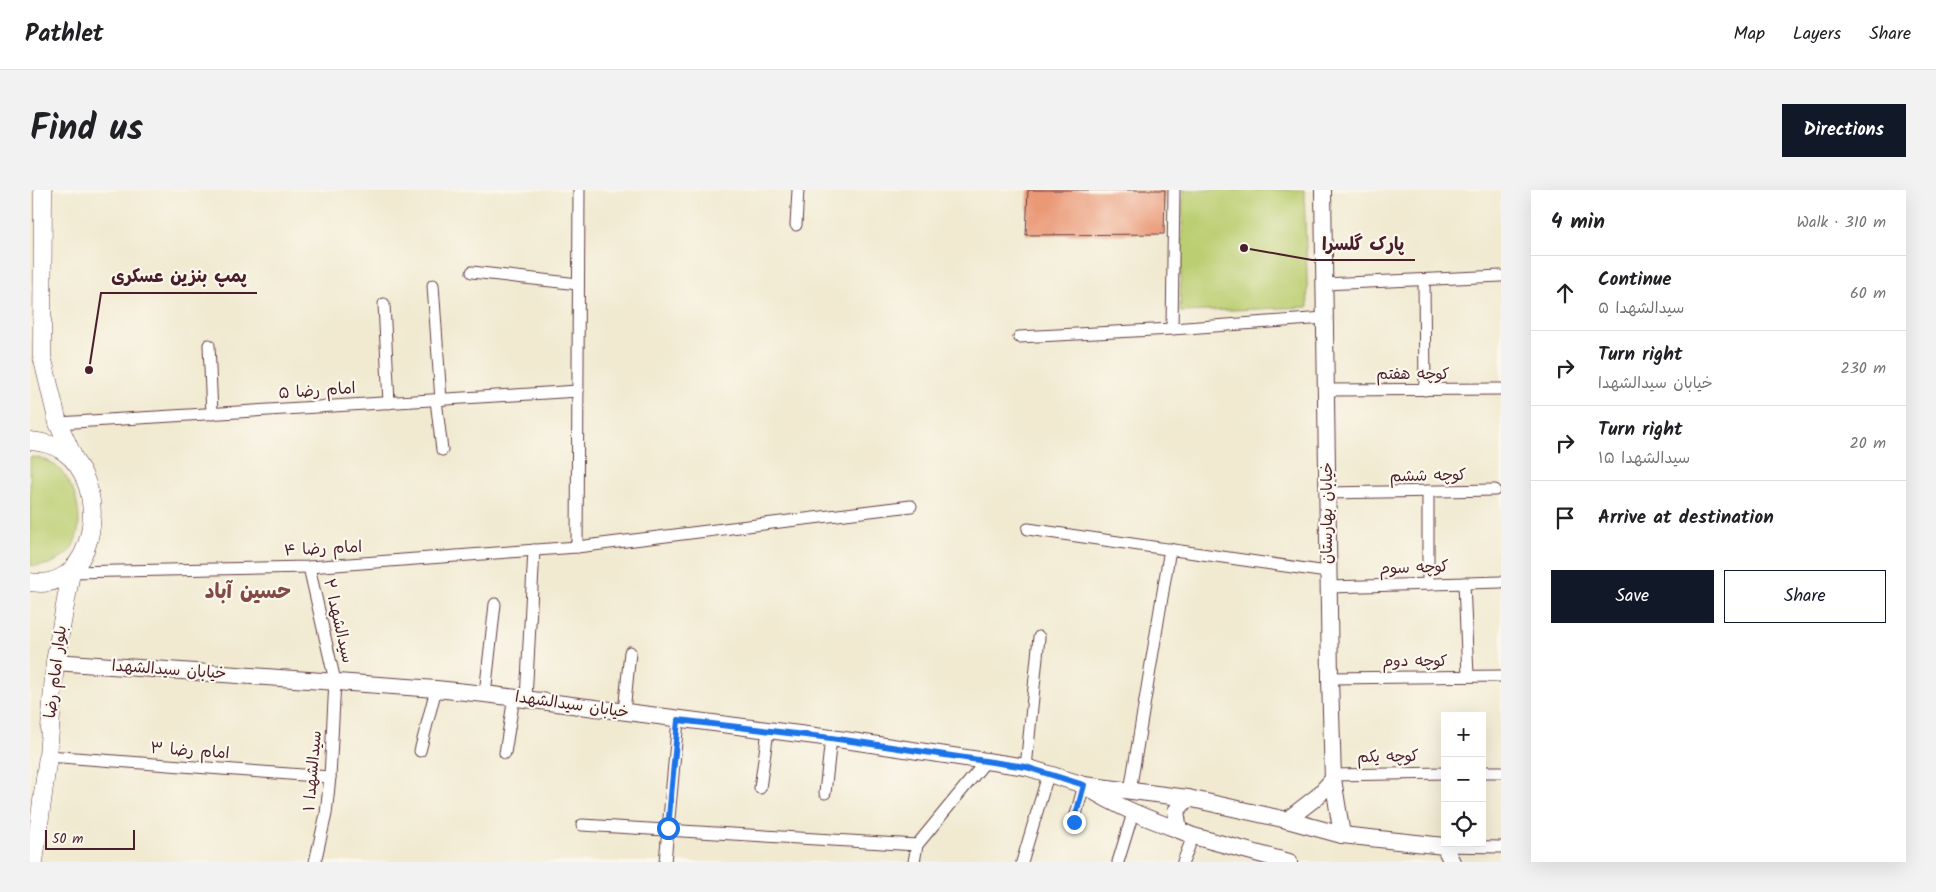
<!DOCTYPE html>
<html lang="en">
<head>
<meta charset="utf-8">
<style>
	body { margin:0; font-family:Kalam,"Playpen Sans Arabic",sans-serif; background:#f2f2f2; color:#202124 }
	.controls { position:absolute; right:15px; bottom:15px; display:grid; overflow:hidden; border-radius:0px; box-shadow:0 5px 20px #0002 }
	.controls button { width:45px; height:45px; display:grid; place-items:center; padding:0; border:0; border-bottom:1px solid #e0e0e0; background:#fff; color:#202124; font:25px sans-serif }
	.scale { position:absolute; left:15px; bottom:12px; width:90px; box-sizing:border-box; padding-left:5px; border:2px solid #4a1f2b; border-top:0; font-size:14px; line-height:18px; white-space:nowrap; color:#4a1f2b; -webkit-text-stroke:4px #fbf7ec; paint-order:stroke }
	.stop { position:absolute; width:15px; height:15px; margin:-11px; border:4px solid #1a73e8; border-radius:50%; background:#fff }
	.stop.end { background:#1a73e8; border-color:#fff; box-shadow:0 1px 5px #0008 }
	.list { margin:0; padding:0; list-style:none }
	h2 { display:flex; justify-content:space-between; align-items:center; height:65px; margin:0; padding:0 20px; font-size:21px }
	h2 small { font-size:16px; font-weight:400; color:#757577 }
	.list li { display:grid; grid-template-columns:32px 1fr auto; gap:15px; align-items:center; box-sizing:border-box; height:75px; padding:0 20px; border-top:1px solid #e0e0e0 }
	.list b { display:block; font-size:19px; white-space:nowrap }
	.list p { margin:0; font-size:16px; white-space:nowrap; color:#757577 }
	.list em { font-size:16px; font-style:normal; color:#757577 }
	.actions { display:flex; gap:10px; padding:15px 20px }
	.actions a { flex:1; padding:11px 0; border:1px solid #111827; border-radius:0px; text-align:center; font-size:18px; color:#111827 }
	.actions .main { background:#111827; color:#fff }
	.icon { flex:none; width:28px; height:28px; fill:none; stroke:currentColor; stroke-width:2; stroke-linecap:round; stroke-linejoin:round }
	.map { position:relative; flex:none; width:1471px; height:672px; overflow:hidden; border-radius:0px }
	header { display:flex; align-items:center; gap:30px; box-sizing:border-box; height:70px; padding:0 25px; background:#fff; border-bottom:1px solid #e0e0e0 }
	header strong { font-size:24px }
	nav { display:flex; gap:28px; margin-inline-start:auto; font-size:18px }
	.intro { display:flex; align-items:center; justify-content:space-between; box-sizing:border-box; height:120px; padding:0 30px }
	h1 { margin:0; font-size:35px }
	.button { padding:12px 22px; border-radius:0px; background:#111827; color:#fff; font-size:18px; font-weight:700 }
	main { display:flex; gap:30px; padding:0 30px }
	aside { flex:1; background:#fff; border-radius:0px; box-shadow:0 5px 20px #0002 }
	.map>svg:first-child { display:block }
</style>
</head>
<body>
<header>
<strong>Pathlet</strong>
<nav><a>Map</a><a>Layers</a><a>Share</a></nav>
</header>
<div class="intro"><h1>Find us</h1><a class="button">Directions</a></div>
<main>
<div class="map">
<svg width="1471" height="672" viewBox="0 0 1471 672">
	<rect width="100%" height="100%" fill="#fbf7ec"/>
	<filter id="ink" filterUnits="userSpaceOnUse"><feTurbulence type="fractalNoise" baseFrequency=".02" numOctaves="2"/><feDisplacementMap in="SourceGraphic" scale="10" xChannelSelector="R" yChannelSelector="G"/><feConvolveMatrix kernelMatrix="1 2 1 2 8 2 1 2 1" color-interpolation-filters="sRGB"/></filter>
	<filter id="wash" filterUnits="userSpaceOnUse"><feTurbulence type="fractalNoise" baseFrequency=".0096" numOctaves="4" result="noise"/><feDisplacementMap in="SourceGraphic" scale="20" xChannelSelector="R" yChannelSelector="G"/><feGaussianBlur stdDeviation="1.12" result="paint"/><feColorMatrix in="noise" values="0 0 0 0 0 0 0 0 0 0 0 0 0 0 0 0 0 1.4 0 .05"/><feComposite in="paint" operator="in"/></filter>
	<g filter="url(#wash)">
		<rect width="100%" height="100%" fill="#f1ead1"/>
		<g fill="#bbce71" stroke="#82764e">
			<polygon points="1153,0 1274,0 1278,117 1150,122"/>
			<path d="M0 267C41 266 61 329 41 359 38 363 33 366 29 369 21 375 10 377 0 375Z"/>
		</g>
		<g id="blocks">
			<polygon fill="#ea9876" points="998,0 1135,0 1134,44 996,45"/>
		</g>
	</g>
	<g filter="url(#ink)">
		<use href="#blocks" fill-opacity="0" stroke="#633d44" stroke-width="1"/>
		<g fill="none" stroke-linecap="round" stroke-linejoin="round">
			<g stroke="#633d44" stroke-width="13">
				<g id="street">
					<polyline points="766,35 768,0"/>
					<polyline points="442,82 548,94"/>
					<polyline points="1394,90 1395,200"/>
					<polyline points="1294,94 1471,86"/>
					<polyline points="403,95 411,210"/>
					<polyline points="354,114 359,213"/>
					<polyline points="1142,139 1144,0"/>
					<polyline points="989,147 1142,139 1295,128"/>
					<polyline points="179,155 182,224"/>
					<polyline points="1296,200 1471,199"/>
					<polyline points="406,210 412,260"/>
					<polyline points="28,233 548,201"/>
					<polyline points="1398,301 1398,394"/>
					<polyline points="1297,303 1465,300"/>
					<polyline points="998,339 1297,382"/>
					<polyline points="547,357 549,0"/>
					<polyline points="279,377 305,491 300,587 296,624 285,672"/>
					<polyline points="41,382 279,377 547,357 881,316"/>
					<polyline points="1434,393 1438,486"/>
					<polyline points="1299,397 1471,392"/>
					<polyline points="1300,488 1471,486"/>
					<polyline points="455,504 465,414"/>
					<polyline points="496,509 504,360"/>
					<polyline points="594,522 600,462"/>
					<polyline points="390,561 406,499"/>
					<polyline points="475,563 484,507"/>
					<polyline points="18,566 300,587"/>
					<polyline points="996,577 1009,447"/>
					<polyline points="1452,582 1471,582"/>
					<polyline points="1303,585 1415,583"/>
					<polyline points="730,598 738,541"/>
					<polyline points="1100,601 1140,359"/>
					<polyline points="795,603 801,548"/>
					<polyline points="1044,632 1054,595"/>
					<polyline points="552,635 887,655"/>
					<polyline points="1414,656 1471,657"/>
					<polyline points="635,672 648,530"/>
					<polyline points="884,672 887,655 956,571"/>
					<polyline points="992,672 1018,585"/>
					<polyline points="1088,672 1103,623"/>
					<polyline points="1153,672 1163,646"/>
				</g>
			</g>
			<g stroke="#633d44" stroke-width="18">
				<g id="secondary">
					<polyline points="1293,0 1300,488 1303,589 1312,645"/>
					<polyline points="25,472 406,499 455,504 801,548 956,571 996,577 1054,595 1158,608"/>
					<path d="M1058 598C1088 617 1116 628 1149 640"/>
					<polyline points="1257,630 1288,606 1303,589"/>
					<polyline points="1259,672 1163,646 1149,640 1146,621 1158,608 1257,630 1312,645 1414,656 1422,672"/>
				</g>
			</g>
			<g stroke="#633d44" stroke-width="19">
				<g id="primary">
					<polyline points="13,0 12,166 28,233 46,273"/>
					<path d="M0 251C12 252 23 254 33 261 81 292 68 404 0 392"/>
					<polyline points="4,672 18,566 25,472 41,382"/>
				</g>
			</g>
			<use href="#street" stroke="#fff" stroke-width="11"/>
			<use href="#secondary" stroke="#fff" stroke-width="16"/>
			<use href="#primary" stroke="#fff" stroke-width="18"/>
		</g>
	</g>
	<g fill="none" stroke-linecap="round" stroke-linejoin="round" filter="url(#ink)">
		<polyline stroke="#1a73e8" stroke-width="6" points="638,638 648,530 801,548 996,577 1054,595 1044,632"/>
	</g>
	<g text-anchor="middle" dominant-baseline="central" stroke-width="4.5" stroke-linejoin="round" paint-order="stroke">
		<g font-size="16" fill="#4a1f2b" stroke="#fbf7ec">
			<text x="1383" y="184">کوچه هفتم</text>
			<text transform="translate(287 201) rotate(-4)">امام رضا ۵</text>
			<text transform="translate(1398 286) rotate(-1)">کوچه ششم</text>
			<text transform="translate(1297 323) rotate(-90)">خیابان بهارستان</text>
			<text transform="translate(293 359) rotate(-3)">امام رضا ۴</text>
			<text transform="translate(1384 378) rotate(-2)">کوچه سوم</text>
			<text transform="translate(308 431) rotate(77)">سیدالشهدا ۲</text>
			<text x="1385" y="471">کوچه دوم</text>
			<text transform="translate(139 480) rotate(4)">خیابان سیدالشهدا</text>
			<text transform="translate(26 482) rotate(-83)">بلوار امام رضا</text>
			<text transform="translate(542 515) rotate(8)">خیابان سیدالشهدا</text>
			<text transform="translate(160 561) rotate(4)">امام رضا ۳</text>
			<text transform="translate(1358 567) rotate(-1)">کوچه یکم</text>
			<text transform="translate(283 581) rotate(-85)">سیدالشهدا ۱</text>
		</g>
		<g font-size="21" font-weight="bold" fill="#824945" stroke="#fbf7ec">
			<text x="218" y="402">حسین آباد</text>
		</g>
	</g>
	<path fill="none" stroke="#4a1f2b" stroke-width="2" d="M1214 58L1282 70H1385M59 180L71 103H227"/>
	<g fill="#4a1f2b" stroke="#fbf7ec" stroke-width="2">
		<circle cx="1214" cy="58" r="5"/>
		<circle cx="59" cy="180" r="5"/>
	</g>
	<g font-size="18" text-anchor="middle" font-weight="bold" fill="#4a1f2b" stroke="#fbf7ec" stroke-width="4.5" stroke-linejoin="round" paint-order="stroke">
		<text x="1333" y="60">پارک گلسرا</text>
		<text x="149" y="92">پمپ بنزین عسکری</text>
	</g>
</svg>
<div class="controls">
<button>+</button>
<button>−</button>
<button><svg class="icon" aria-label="locate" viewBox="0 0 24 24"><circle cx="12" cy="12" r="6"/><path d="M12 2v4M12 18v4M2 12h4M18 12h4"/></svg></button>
</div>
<div class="scale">50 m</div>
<div class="stop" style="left:638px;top:638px"></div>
<div class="stop end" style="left:1044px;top:632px"></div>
</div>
<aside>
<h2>4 min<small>Walk · 310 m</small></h2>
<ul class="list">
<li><svg class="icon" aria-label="ahead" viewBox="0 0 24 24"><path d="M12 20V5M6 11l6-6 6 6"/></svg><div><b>Continue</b><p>سیدالشهدا ۵</p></div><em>60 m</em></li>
<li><svg class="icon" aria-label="right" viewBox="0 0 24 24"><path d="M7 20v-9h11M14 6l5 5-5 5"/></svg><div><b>Turn right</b><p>خیابان سیدالشهدا</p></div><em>230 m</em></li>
<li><svg class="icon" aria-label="right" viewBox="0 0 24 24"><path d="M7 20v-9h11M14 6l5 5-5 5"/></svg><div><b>Turn right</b><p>سیدالشهدا ۱۵</p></div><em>20 m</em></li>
<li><svg class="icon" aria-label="arrive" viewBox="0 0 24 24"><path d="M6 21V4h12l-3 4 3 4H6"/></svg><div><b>Arrive at destination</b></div></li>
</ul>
<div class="actions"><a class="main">Save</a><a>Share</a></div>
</aside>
</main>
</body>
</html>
